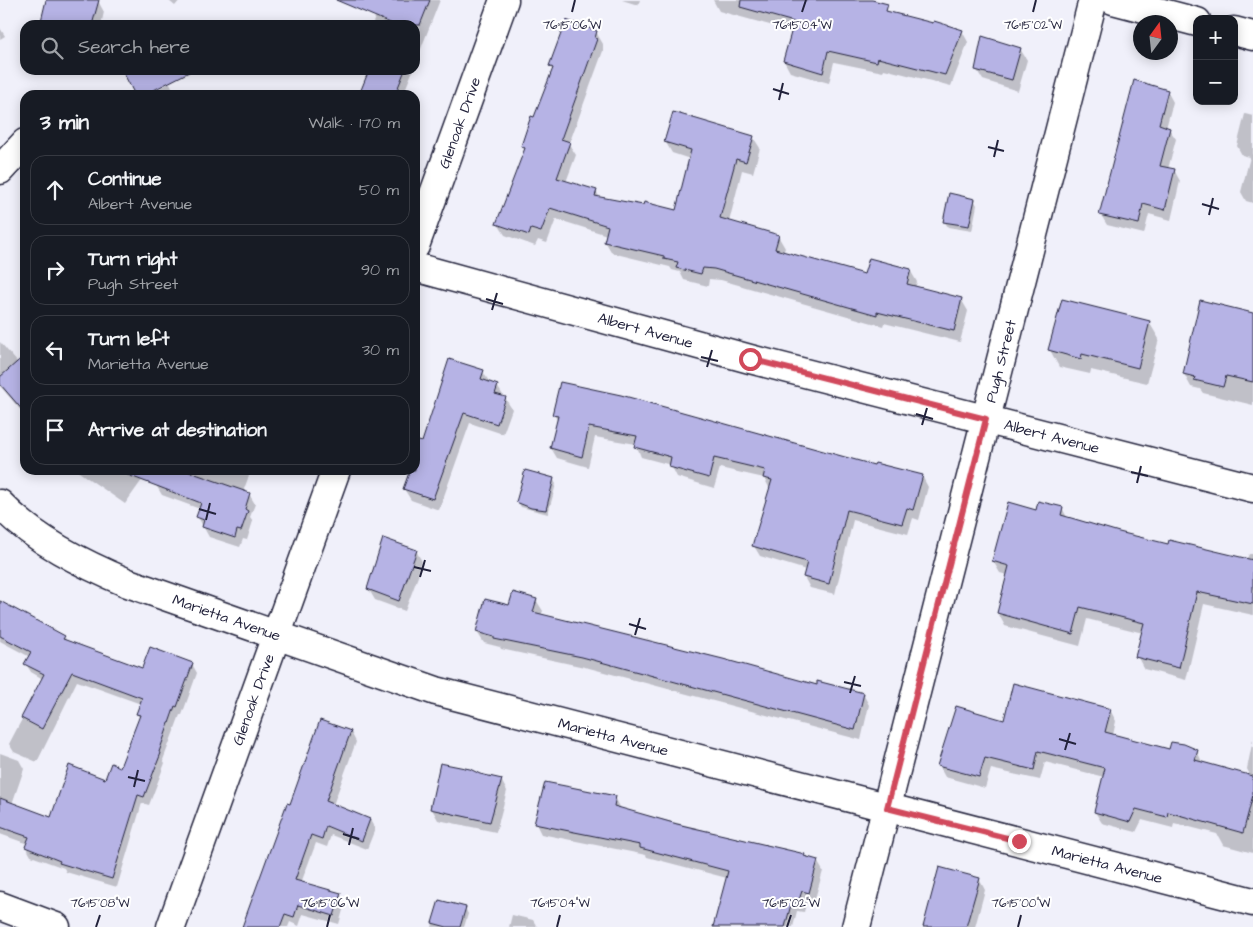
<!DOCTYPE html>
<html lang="en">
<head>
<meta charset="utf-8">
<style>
	body { margin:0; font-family:"Architects Daughter",sans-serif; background:#242831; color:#f1f3f6 }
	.controls { position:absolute; right:15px; top:15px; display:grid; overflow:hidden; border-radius:10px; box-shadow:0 2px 12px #0003 }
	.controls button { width:45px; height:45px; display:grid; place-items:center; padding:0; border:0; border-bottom:1px solid #363941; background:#171b24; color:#f1f3f6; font:25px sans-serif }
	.compass { position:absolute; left:1133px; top:15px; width:45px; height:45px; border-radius:50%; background:#171b24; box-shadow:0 2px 12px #0003; rotate:15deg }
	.stop { position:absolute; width:15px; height:15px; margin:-11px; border:4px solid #d1495b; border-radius:50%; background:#fff }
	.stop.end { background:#d1495b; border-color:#fff; box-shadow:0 1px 5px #0008 }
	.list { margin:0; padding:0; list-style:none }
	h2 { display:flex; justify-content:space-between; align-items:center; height:65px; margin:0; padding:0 20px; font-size:21px }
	h2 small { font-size:16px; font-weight:400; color:#9ea1a6 }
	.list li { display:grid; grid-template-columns:32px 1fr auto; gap:15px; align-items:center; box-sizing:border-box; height:70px; margin:0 10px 10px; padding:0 10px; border:1px solid #363941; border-radius:15px }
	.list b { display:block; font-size:19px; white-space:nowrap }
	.list p { margin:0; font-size:16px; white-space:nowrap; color:#9ea1a6 }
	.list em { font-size:16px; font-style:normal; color:#9ea1a6 }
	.icon { flex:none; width:28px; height:28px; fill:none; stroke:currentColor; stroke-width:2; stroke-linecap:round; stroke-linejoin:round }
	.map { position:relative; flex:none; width:1253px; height:927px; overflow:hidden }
	.search { position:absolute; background:#171b24; box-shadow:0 2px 12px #0003; left:20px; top:20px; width:400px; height:55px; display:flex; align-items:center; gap:12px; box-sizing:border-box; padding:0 18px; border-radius:15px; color:#9ea1a6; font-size:19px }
	.panel { position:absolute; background:#171b24; box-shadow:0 2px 12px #0003; left:20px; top:90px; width:400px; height:385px; border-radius:15px }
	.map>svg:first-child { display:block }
</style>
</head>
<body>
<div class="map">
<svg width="1253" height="927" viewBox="0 0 1253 927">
	<rect width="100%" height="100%" fill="#f0f0fa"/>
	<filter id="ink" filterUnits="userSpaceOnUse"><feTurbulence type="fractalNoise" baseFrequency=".02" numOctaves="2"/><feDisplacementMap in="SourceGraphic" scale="10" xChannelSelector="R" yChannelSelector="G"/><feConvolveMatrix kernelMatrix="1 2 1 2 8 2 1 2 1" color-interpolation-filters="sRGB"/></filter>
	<g filter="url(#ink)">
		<g fill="#0003">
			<polygon points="47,0 98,1 104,12 101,25 46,25 42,19"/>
			<polygon points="168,0 180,0 175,6"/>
			<polygon points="382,0 440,0 415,64 415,25 372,25"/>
			<polygon points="622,0 640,0 638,5"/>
			<polygon points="713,0 843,0 962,31 968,42 951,86 884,69 883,72 834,62 829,83 790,72 784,61 792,31 719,11"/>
			<polygon points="0,28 5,36 0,39"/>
			<polygon points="596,32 603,44 603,51 569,144 576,155 566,182 596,191 600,198 677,212 690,159 672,153 665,141 753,137 760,148 753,173 742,170 729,222 778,236 785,248 783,253 865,275 910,270 917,282 915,288 961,299 968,311 960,342 884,323 883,326 721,280 709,279 708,286 684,280 680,272 672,270 670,267 612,253 605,241 607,235 556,219 547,243 538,240 535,246 505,235 498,224 525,151 522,146 553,71 550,66"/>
			<polygon points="1020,49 1027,60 1018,91 983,80 976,69"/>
			<polygon points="371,70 413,70 403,95 361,95"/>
			<polygon points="170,83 176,95 147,95"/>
			<polygon points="1167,91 1173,102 1166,128 1169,129 1176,139 1168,169 1174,170 1180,181 1171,220 1149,214 1144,234 1107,225 1101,215"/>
			<polygon points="1245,114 1253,116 1253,203 1246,201 1241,192 1250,157 1242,155 1237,146"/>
			<polygon points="974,200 977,205 972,231 948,227 944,221"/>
			<polygon points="1253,314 1253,405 1203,393 1200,389 1191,387 1184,374"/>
			<polygon points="1149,322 1159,339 1147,383 1091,370 1090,374 1059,367 1050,350"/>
			<polygon points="0,342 18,363 25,366 25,415 0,386"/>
			<polygon points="483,372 490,383 497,386 512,409 503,434 470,423 439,510 411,500 404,489 411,470 415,470 415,459 422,444"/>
			<polygon points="554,414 875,467 922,476 928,487 919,520 913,518 908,534 853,520 835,594 810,588 804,577 806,570 760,556 754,546 770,489 764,478 720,468 714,488 677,477 671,465 641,457 636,444 595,437 588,467 557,458 551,448 558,422"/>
			<polygon points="76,470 146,470 147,473 125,504"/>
			<polygon points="161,470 251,470 243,492 249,494 255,504 250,517 253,521 247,540 243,539 240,547 209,537 198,517 200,509 162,495 156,485"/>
			<polygon points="553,479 556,484 548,514 521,507 518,502"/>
			<polygon points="1062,508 1068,519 1169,545 1246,560 1249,554 1253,554 1253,615 1204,604 1186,680 1144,669 1137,656 1143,633 1087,619 1080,646 1005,626 998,613 1008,575 1000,573 993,561 1037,511"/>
			<polygon points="416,551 423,563 405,611 375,600 368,588"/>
			<polygon points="0,600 11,608 64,637 68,642 143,670 192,664 197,673 182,715 180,715 163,760 165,763 149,805 142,803 117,887 66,872 64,868 31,856 26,847 28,844 0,834 0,753 19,760 24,769 12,804 52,819 121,768 140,719 137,713 141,704 77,681 37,762 14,752 9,744 43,679 31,672 26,664 30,657 0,641"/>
			<polygon points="536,600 543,611 541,615 818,686 863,694 869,705 861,740 589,668 501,649 500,647 484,643 477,632 510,607"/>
			<polygon points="1110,710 1116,721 1113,735 1170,751 1197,751 1203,764 1251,777 1247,769 1253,739 1253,853 1223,845 1217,834 1174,823 1173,828 1142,820 1136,832 1102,823 1095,812 1104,777 1045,762 1040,780 991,769 985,788 945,777 939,766 1004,722"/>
			<polygon points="321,722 351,732 356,742 333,805 370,820 375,829 367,849 331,835 327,847 316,843 301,883 340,894 345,903 339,924 303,914 299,926 290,922 288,927 243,927"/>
			<polygon points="480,775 501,780 507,791 496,832 438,820 432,809"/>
			<polygon points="615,797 621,809 804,855 806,858 817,861 823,871 814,902 807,900 804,912 797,911 793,927 714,927 727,878 647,857 646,855 541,834 536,824"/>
			<polygon points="979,879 985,890 975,927 925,927"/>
			<polygon points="440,901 465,908 468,914 464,927 432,927"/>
			<polygon points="512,915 533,920 537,927 509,927"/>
		</g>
		<g fill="#b6b3e5" stroke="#22223b">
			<polygon points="46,0 99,0 92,25 48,25 49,22 41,21"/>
			<polygon points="336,0 430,0 420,25 395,25"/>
			<polygon points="741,0 872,0 888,4 886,11 933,23 934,21 963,30 945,75 878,58 877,62 828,51 823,73 783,61 794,22 740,7"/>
			<polygon points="566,20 597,31 595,38 597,39 561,139 570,142 557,178 597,190 595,196 643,205 644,202 676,210 691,150 664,142 673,112 754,136 746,162 736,159 720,218 779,235 775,249 861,273 864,274 869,258 911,269 907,284 962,298 954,331 877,312 877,315 714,269 703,268 701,274 676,268 678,262 664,259 664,256 604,242 608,226 550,208 541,232 531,229 529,235 496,224 525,148 521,146 531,116 534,117 553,68 549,66"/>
			<polygon points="982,36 1021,48 1012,80 975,70"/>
			<polygon points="122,70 193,70 144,95 135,95"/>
			<polygon points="369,70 405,70 395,95 359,95"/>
			<polygon points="1134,80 1168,90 1159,124 1170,128 1160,166 1175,169 1165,210 1143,204 1139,224 1099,215"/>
			<polygon points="949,193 975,199 969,226 943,222"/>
			<polygon points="1062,299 1150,321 1138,368 1082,354 1081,359 1048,350"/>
			<polygon points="1200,300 1253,313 1253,382 1226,376 1223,387 1194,380 1195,377 1183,374"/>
			<polygon points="25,355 25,413 0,384 0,377"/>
			<polygon points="449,359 484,370 481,379 498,385 495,394 506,397 497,424 464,413 433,499 403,489 410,470 415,470 415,440 422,442"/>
			<polygon points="560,382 621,395 874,465 875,463 923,475 913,510 907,508 902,524 847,510 829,584 803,577 807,562 752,546 772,480 763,478 765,470 714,458 709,478 669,467 671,457 634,447 637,436 589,427 582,457 550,448 558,416 552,415"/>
			<polygon points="121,470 184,470 250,493 245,509 248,511 241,531 237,530 235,538 202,527 204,520 196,517 201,503 120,472"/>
			<polygon points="525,470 554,478 546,510 531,508 516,502"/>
			<polygon points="1038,501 1063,507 1061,515 1119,532 1168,544 1169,540 1253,560 1253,604 1197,592 1179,668 1135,657 1144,623 1080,607 1073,634 997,613 1009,566 992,561 1008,502 1036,510"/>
			<polygon points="383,538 417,550 399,601 367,589"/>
			<polygon points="513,592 537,599 533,612 723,659 817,685 817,681 864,693 855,730 582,657 494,639 494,637 476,632 485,599 509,605"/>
			<polygon points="0,601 65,636 63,639 142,668 150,647 193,663 177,707 175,706 159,752 161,753 144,797 138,795 112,879 59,863 60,861 25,847 29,837 0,827 0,798 51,817 69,765 105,779 111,763 120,767 140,715 136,714 142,698 72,672 42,729 21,718 44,674 24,664 31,652 0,636"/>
			<polygon points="1013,683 1111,709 1105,732 1169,749 1171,742 1184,744 1198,750 1195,760 1253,776 1253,795 1243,833 1168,812 1167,817 1136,809 1130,822 1094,812 1105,768 1038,751 1034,770 985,758 979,777 937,766 956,706 1004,720"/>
			<polygon points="320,720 351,731 326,801 370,819 362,841 326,826 322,839 311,835 295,880 341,893 334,916 298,905 294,917 285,914 280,927 242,927 287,803 290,804"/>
			<polygon points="440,763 470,769 480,774 502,779 490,822 430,809"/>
			<polygon points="545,782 616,796 614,806 677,824 805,854 804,856 818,860 809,893 802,891 798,903 792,901 785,927 713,927 728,871 640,848 640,845 534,824"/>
			<polygon points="939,867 980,878 966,927 923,927"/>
			<polygon points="439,900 466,907 460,927 447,927 432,923"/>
		</g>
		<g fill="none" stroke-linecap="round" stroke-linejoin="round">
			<g stroke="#22223b" stroke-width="31">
				<g id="minor">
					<polyline points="1113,0 1197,22"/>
					<polyline points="1234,31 1253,36"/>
					<polyline points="0,170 25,143"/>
					<path id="s1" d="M415 246 504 0"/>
					<path id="s2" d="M415 267 750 359 1253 488"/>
					<path id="s3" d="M0 504C34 540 83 564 128 583L436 691 1253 902"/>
					<polyline points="0,906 56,927"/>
					<path id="s4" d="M171 927 336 470"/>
					<path id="s5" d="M856 927 1093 0"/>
				</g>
			</g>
			<use href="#minor" stroke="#fff" stroke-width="28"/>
		</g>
	</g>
	<g fill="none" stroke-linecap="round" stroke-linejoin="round" filter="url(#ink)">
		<polyline stroke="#d1495b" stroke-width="6" points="750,359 986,419 887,808 1019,841"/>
	</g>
	<path fill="none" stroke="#22223b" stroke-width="2" d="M572 12 575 0M802 12 806 0M1033 12 1036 0M773 89 789 94M779 100 783 83M988 147 1004 151M994 157 998 140M1202 204 1219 209M1209 215 1213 198M486 299 503 304M492 310 497 293M701 357 718 361M707 367 712 350M916 414 933 419M922 425 927 408M1131 472 1148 476M1137 483 1141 466M199 509 216 514M206 520 210 503M414 567 431 571M420 577 425 560M629 624 646 629M635 635 640 618M844 682 861 686M850 693 855 676M1059 739 1076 744M1065 750 1070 733M128 777 145 781M134 787 138 770M343 834 359 839M349 845 353 828M96 927 100 915M327 927 330 915M557 927 560 915M787 927 791 915M1018 927 1021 915"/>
	<g text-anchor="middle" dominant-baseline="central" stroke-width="4" stroke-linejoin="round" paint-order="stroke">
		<g font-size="15" fill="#22223b" stroke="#fff">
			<text stroke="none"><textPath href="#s1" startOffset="131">Glenoak Drive</textPath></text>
			<text stroke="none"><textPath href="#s2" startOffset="239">Albert Avenue</textPath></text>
			<text stroke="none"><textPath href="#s5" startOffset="584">Pugh Street</textPath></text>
			<text stroke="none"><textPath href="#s2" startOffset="659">Albert Avenue</textPath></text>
			<text stroke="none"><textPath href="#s3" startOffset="256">Marietta Avenue</textPath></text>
			<text stroke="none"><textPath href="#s4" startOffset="242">Glenoak Drive</textPath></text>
			<text stroke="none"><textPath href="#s3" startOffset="661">Marietta Avenue</textPath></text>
			<text stroke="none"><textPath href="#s3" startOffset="1171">Marietta Avenue</textPath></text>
		</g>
	</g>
	<g font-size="12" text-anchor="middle" fill="#22223b" stroke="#fff" stroke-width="4" stroke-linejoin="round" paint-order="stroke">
		<text x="572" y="29">76°15'06"W</text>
		<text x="802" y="29">76°15'04"W</text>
		<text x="1033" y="29">76°15'02"W</text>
		<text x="100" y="907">76°15'08"W</text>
		<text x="330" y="907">76°15'06"W</text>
		<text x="560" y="907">76°15'04"W</text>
		<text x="791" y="907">76°15'02"W</text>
		<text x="1021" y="907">76°15'00"W</text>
	</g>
</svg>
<div class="controls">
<button>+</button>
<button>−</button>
</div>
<svg class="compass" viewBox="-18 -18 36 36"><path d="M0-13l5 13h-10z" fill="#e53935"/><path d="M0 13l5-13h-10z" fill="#9ea1a6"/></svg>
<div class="stop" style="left:750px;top:359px"></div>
<div class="stop end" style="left:1019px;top:841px"></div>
<div class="search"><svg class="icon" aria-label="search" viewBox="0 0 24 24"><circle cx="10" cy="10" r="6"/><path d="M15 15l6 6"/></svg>Search here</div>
<section class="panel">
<h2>3 min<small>Walk · 170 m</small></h2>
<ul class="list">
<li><svg class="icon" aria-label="ahead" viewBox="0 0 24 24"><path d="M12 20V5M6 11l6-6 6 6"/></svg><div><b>Continue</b><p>Albert Avenue</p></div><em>50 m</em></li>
<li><svg class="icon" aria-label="right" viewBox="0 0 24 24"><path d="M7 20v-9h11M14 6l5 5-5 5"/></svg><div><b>Turn right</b><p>Pugh Street</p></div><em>90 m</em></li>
<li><svg class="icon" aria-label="left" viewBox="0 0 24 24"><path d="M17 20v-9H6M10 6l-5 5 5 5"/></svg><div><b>Turn left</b><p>Marietta Avenue</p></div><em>30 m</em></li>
<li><svg class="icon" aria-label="arrive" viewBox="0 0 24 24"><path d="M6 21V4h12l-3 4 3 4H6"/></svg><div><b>Arrive at destination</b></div></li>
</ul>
</section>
</div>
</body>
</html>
